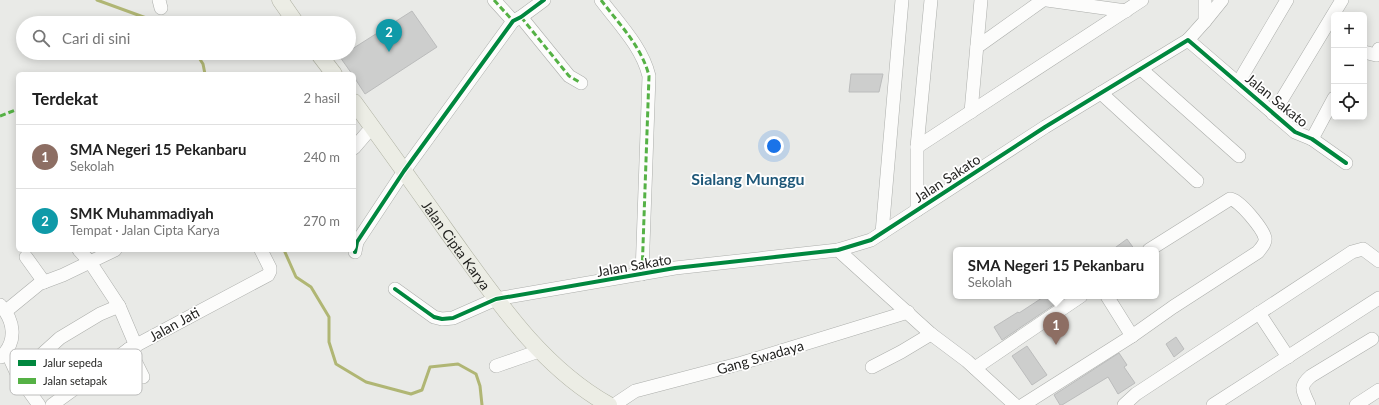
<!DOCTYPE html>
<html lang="id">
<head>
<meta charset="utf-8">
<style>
	body { margin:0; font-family:Lato,sans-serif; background:#f6f6f6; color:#222 }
	.controls { position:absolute; right:12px; top:12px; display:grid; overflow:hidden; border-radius:6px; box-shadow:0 2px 10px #0003 }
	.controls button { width:36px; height:36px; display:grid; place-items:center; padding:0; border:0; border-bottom:1px solid #e0e0e0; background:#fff; color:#222; font:20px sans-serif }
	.you { position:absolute; left:774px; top:146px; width:14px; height:14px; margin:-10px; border:3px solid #fff; border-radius:50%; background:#1a73e8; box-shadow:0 0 0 6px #1a73e833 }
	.badge { display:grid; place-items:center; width:26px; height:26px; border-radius:50%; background:#b45309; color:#fff; font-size:13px; font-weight:700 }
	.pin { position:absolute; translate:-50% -33px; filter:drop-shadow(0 1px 2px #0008) }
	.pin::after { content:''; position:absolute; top:21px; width:14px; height:12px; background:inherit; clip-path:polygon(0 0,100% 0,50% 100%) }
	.popup { position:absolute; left:953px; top:247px; width:206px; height:52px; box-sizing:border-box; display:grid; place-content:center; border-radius:6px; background:#fff; filter:drop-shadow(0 1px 3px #0005); font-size:13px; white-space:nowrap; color:#767676 }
	.popup b { font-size:15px; color:#222 }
	.popup::after { content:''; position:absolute; left:50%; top:100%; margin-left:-8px; border:8px solid transparent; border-top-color:#fff }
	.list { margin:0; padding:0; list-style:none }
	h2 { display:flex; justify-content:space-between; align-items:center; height:52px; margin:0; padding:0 16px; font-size:17px }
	h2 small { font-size:13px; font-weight:400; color:#767676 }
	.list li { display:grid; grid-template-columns:26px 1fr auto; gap:12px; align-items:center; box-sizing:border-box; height:64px; padding:0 16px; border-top:1px solid #e0e0e0 }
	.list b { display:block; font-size:15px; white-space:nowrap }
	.list p { margin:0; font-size:13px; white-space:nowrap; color:#767676 }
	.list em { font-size:13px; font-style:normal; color:#767676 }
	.icon { flex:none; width:22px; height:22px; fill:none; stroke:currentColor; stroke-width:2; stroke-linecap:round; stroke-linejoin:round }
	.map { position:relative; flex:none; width:1379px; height:405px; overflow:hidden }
	.search { position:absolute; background:#fff; box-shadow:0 2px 10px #0003; left:16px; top:16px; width:340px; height:44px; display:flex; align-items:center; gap:10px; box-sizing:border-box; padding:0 14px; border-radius:22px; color:#767676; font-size:15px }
	.panel { position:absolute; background:#fff; box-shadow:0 2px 10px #0003; left:16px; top:72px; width:340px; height:180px; border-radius:6px }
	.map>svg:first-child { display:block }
</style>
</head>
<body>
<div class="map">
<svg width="1379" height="405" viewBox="0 0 1379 405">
	<rect width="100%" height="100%" fill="#e9eae7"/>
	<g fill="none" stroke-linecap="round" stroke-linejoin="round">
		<g stroke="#b0b674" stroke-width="3">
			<polyline points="97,0 160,23"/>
			<polyline points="196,53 203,64 205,74"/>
			<polyline points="284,250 296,277 311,287 329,317 329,342 336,364 366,382 411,394 422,390 430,367 458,364 476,374 480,386 482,405"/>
		</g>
	</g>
	<g fill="#cdcecd" stroke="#bbbcbc">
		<polygon points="412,11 437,47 365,94 354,77 354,74 352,74 340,57 346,53 349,53 349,51"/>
		<polygon points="851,74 883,74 879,92 849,92"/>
		<polygon points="1127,239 1135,250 1112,250"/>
		<polygon points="1045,296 1067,296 1002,340 994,327 1018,312 1019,313"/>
		<polygon points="1176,337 1184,349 1174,357 1166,344"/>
		<polygon points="1027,346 1047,375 1032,385 1012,356"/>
		<polygon points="1119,353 1127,365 1124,367 1135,383 1118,394 1108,377 1062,405 1060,405 1054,395"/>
	</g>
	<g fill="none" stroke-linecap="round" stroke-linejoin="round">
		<g stroke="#acaeab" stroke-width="14">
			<g id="minor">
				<polyline points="159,0 161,8"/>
				<polyline points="494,0 513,21"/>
				<path d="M601 0C619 24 642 47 649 76L642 274"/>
				<polyline points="1047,0 1126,11"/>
				<polyline points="521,17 569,76 581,83"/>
				<polyline points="1205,21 1222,0"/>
				<polyline points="1188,40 1205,21 1205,0"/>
				<polyline points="977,47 1043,0"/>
				<polyline points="1364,52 1376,55 1379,49"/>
				<polyline points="1141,69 1239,156"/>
				<polyline points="1238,83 1287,0"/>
				<polyline points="1101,93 1197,181"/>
				<polyline points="971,112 981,0"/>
				<polyline points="1273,114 1342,0"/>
				<polyline points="1312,139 1334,98"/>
				<polyline points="917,147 1142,0"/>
				<polyline points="354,148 372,127"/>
				<polyline points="917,210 917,147 931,0"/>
				<polyline points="882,233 902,0"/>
				<polyline points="79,250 90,262 119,306"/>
				<polyline points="838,250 931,334 967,361 1015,405"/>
				<polyline points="355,252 357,242 404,171 513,21 521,17 544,0"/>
				<polyline points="26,257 44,282"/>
				<polyline points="395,289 434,317 442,319 453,318 496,299 675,268 838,250 871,240 1045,127 1188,40 1295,132 1312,139 1346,163"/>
				<path d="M0 305C15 321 17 342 1 357"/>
				<polyline points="6,311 39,284 63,275 115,250"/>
				<polyline points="1259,313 1288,357"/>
				<path d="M1132 336 1173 307 1258 252C1261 248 1266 243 1265 238 1263 229 1239 199 1230 199L1149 250"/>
				<polyline points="129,349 143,377"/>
				<polyline points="7,352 18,376 39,405"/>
				<polyline points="496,366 539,351"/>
				<polyline points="872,367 901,352 931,334"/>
				<polyline points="975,368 1081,296"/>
				<polyline points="18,376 60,338 100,314 119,306 136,346"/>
				<polyline points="52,405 129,349 268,275 270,271 270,268 261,250"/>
				<polyline points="614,405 635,391 742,363 908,312"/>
				<polyline points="1023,405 1132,336 1107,296"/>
				<polyline points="1124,405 1136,394 1352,252 1363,249 1379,261"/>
				<polyline points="1213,405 1379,298"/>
				<path d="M1309 405C1303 391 1298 387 1311 376L1372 339"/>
				<polyline points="1356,405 1379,390"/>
			</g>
		</g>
		<g stroke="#aeb0a1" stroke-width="17">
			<g id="major">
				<polyline points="280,0 296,23"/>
				<polyline points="318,53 334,74"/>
				<path id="s1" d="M354 102C386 146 417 189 448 233 494 296 539 366 609 405"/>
			</g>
		</g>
		<use href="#minor" stroke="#fcfcfb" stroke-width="13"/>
		<use href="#major" stroke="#ecede5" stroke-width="16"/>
		<g stroke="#55b145" stroke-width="3" stroke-dasharray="6 3" stroke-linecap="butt">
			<polyline points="494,0 513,21"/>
			<path d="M601 0C619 24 642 47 649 76L642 274"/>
			<polyline points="521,17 569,76 581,83"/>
			<polyline points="0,116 18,109"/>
		</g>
		<g stroke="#fff" stroke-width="6">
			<g id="cycleway">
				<polyline points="355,252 357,242 404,171 513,21 521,17 544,0"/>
				<polyline points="395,289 434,317 442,319 453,318 496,299 675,268 838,250 871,240 1045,127 1188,40 1295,132 1312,139 1346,163"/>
			</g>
		</g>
		<use href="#cycleway" stroke="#00873e" stroke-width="4"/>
	</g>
	<g text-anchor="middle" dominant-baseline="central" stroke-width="3.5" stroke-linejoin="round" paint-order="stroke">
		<g font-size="14" fill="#1f1f1d" stroke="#fff">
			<text transform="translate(1277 100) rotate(39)">Jalan Sakato</text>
			<text transform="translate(947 178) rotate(-33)">Jalan Sakato</text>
			<text stroke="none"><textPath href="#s1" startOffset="176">Jalan Cipta Karya</textPath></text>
			<text transform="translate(634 265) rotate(-10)">Jalan Sakato</text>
			<text transform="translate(174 324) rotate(-29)">Jalan Jati</text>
			<text transform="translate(760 357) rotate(-16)">Gang Swadaya</text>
		</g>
		<g font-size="16" font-weight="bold" fill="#1f5879" stroke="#fff">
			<text x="748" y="178">Sialang Munggu</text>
		</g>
	</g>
	<rect x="10" y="349" width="132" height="46" rx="6" fill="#fff" stroke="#bcbcbb" stroke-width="1"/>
	<rect x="18" y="360" width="18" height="6" fill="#00873e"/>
	<rect x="18" y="378" width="18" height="6" fill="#55b145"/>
	<g font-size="11" fill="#1f1f1d">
		<text x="43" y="367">Jalur sepeda</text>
		<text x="43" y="385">Jalan setapak</text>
	</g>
</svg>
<div class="controls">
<button>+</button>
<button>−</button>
<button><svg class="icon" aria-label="locate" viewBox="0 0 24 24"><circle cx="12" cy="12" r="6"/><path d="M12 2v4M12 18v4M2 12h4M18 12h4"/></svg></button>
</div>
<div class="you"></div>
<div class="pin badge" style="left:1056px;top:345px;background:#8d6e63">1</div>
<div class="popup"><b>SMA Negeri 15 Pekanbaru</b>Sekolah</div>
<div class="pin badge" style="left:389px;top:52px;background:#0f9aa8">2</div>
<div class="search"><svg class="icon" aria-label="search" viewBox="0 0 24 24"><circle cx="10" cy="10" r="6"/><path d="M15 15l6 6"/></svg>Cari di sini</div>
<section class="panel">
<h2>Terdekat<small>2 hasil</small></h2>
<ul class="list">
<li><span class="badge" style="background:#8d6e63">1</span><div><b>SMA Negeri 15 Pekanbaru</b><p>Sekolah</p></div><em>240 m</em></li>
<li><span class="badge" style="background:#0f9aa8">2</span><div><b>SMK Muhammadiyah</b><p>Tempat · Jalan Cipta Karya</p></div><em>270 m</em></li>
</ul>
</section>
</div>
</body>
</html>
